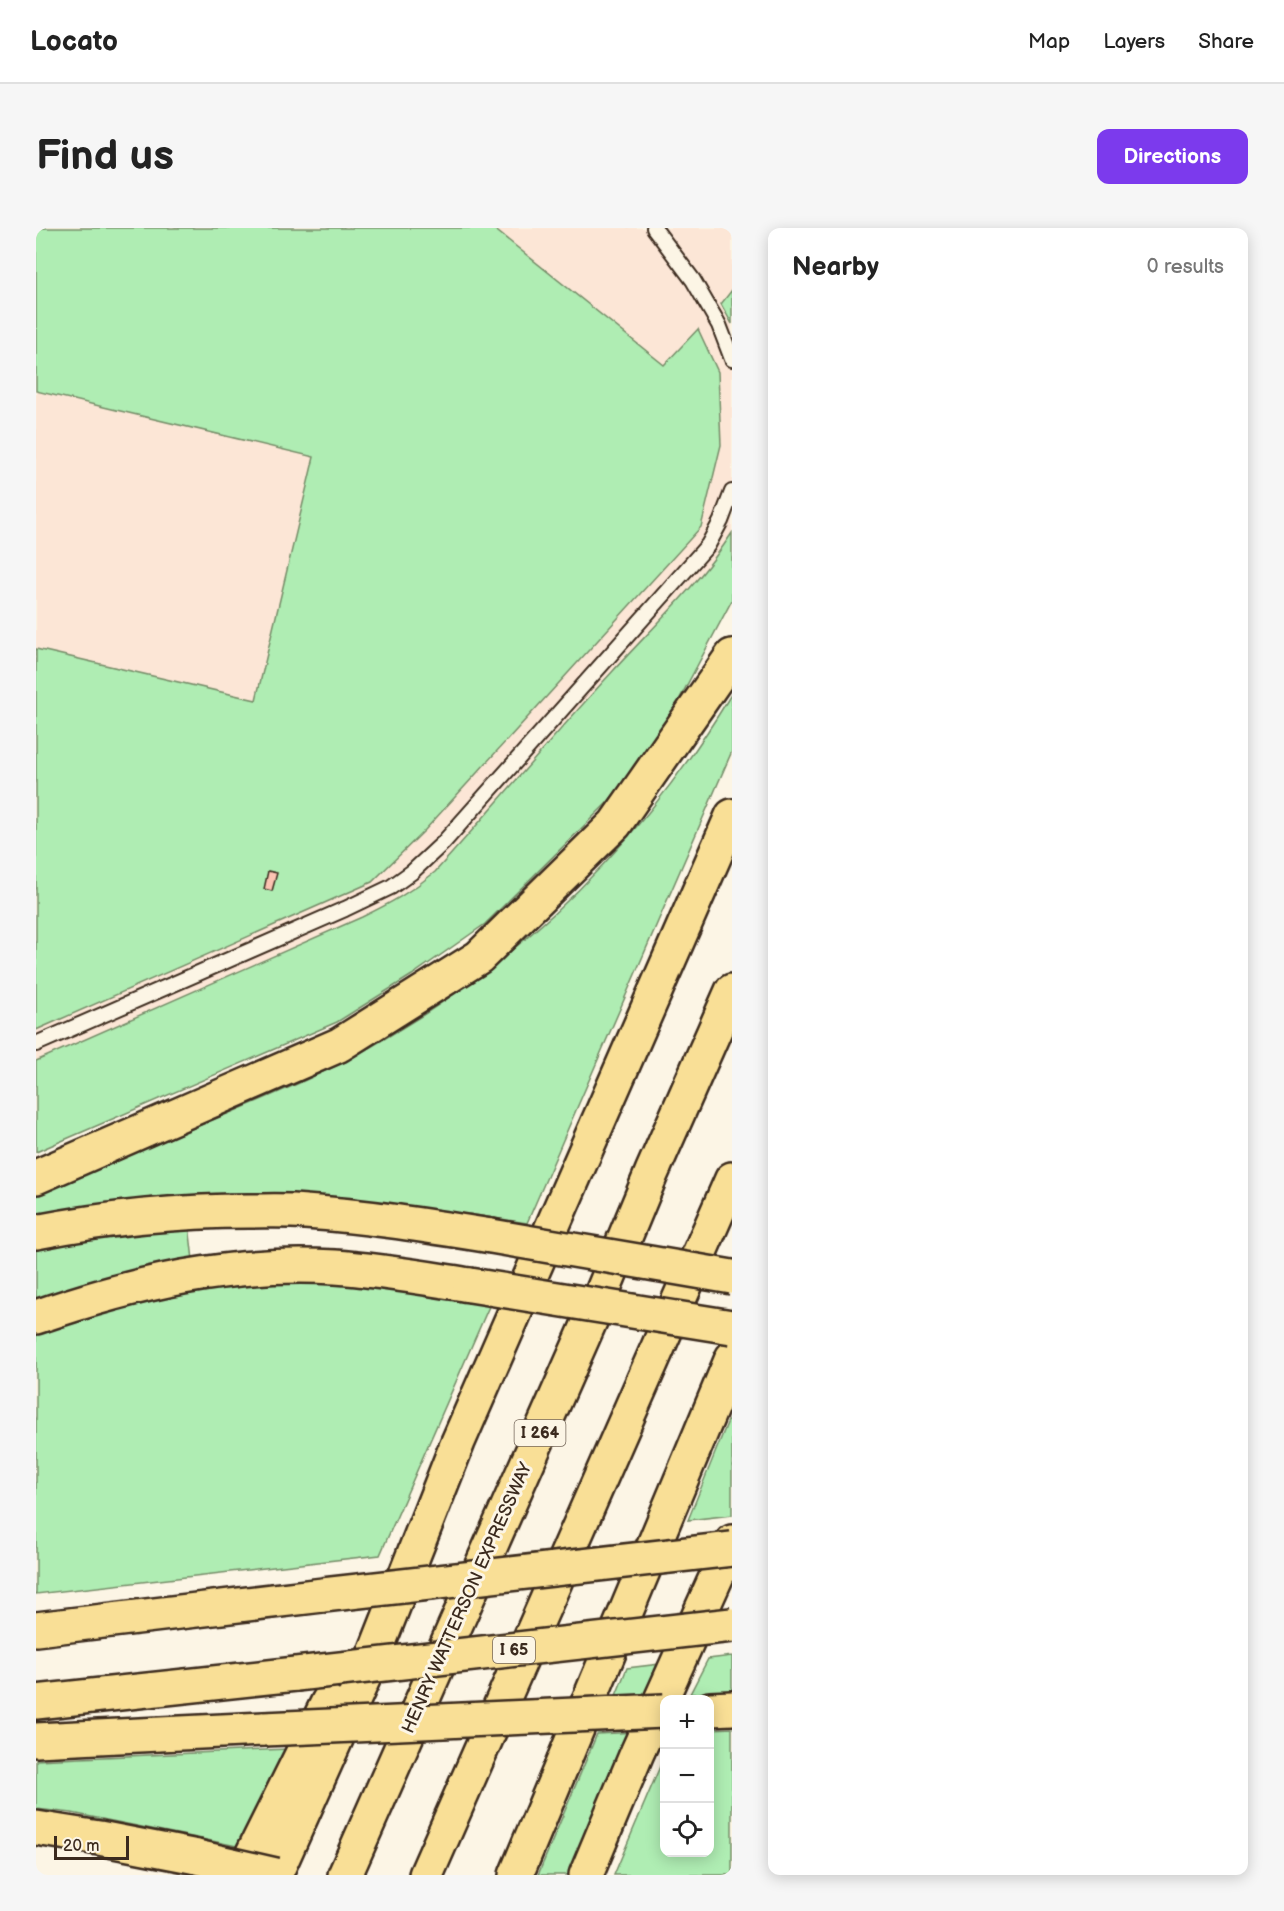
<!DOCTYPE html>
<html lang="en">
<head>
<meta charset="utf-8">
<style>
	body { margin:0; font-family:"Balsamiq Sans",sans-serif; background:#f6f6f6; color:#222 }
	.controls { position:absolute; right:18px; bottom:18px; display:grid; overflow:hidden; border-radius:12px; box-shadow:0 3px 15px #0003 }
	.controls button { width:54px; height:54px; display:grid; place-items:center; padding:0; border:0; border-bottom:2px solid #e0e0e0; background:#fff; color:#222; font:30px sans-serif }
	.scale { position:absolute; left:18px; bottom:15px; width:75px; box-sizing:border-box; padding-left:6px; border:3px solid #3b2a1e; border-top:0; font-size:16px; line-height:21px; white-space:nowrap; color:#3b2a1e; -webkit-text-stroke:4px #fcf5e5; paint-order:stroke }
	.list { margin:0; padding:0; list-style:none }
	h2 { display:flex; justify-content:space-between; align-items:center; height:78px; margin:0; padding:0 24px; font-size:26px }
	h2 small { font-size:20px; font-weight:400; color:#767676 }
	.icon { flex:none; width:33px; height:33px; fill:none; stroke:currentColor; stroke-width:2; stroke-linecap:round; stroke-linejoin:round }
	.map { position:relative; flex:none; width:696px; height:1647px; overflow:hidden; border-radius:12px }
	header { display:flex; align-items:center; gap:36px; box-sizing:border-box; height:84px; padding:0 30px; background:#fff; border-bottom:2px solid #e0e0e0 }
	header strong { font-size:28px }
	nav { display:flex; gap:33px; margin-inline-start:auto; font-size:21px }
	.intro { display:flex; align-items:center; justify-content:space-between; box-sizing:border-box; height:144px; padding:0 36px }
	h1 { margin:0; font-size:42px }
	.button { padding:15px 27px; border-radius:12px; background:#7c3aed; color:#fff; font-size:21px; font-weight:700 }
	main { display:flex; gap:36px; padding:0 36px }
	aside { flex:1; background:#fff; border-radius:12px; box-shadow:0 3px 15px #0003 }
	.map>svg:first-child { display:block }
</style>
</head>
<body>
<header>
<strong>Locato</strong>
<nav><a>Map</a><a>Layers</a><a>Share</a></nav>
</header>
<div class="intro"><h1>Find us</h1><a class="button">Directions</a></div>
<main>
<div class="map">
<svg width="696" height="1647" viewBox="0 0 696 1647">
	<rect width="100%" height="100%" fill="#fcf5e5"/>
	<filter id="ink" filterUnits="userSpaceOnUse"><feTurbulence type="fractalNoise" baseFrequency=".0167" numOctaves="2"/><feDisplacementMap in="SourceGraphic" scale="12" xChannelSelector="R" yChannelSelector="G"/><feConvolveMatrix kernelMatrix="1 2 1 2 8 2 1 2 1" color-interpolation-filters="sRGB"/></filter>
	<g filter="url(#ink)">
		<polygon fill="#fce6d6" points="0,0 696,0 696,350 451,627 0,860"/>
		<g fill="#afedb3" stroke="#758c68" stroke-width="1.5">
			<polygon points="0,0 457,0 628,137 662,101 682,144 685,217 665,299 389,602 336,654 0,802 0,421 220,472 278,229 0,163"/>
			<polygon points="696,62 696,96 685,76"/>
			<path d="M696 305V372L635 487 604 533 571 575 449 696 376 747 301 794 0 924V833L326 689C353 676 375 664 399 644 459 578 516 509 577 443 618 398 663 356 696 305Z"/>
			<path d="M696 465V523L491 995 433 986 432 988 36 981 0 987V967C46 947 92 927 138 908 198 883 259 859 317 829 341 816 364 801 387 787 516 704 617 596 696 465Z"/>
			<polygon points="153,997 157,1032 104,1041 53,1054 0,1073 0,1017"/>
			<polygon points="222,1053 339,1056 454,1076 344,1327 0,1366 0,1103 109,1070"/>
			<polygon points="696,1183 696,1287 652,1292"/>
			<polygon points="696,1428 696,1464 654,1466 672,1431"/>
			<polygon points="633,1435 619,1468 579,1470 591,1440"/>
			<polygon points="696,1500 696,1647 578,1647 628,1529 628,1624 674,1624 674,1501"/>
			<polygon points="603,1504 542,1647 502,1647 561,1506"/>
			<polygon points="252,1521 201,1618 36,1585 0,1581 0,1532"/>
		</g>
		<polygon fill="#fcc3b2" stroke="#3b2a1e" stroke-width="1.5" points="232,643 241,645 236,663 228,661"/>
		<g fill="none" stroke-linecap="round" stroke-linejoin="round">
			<g stroke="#3b2a1e" stroke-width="18">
				<g id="lane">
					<polyline points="618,0 657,52 683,97 696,131"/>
					<polyline points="0,816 309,681 355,659 376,644 407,615 672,317 685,293 696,264"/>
				</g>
			</g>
			<g stroke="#3b2a1e" stroke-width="38">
				<g id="highway">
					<polyline points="0,949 303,817 443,729 579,596 696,428"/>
					<path d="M0 1004C71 990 141 983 214 983 232 983 251 982 269 984 331 988 393 998 455 1008"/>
					<path d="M0 1089C99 1055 193 1033 299 1039 344 1042 389 1050 434 1057"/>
					<polyline points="0,1401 287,1367"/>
					<polyline points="0,1474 260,1446"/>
					<polyline points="674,1481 696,1480"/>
					<polyline points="0,1512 228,1501"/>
					<polyline points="0,1600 63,1610 161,1629"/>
					<polyline points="206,1647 292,1474"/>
					<polyline points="239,1647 340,1422 422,1214 696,588"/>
					<polyline points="309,1647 558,1084 616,944 696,763"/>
					<polyline points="390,1647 696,951"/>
					<polyline points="480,1647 696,1130"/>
					<polyline points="550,1647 601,1525 696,1314"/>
				</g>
			</g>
			<use href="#lane" stroke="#fcf5e5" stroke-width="14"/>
			<use href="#highway" stroke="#f9df96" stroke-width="33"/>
			<g stroke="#3b2a1e" stroke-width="38" stroke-linecap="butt">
				<g id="highway-bridge">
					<polyline points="455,1008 696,1049"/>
					<polyline points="434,1057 696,1099"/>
					<polyline points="287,1367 696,1321"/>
					<polyline points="260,1446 696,1397"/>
					<polyline points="228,1501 628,1483"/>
					<polyline points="161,1629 240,1647"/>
				</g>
			</g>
			<use href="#highway-bridge" stroke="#f9df96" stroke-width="33"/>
		</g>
	</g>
	<g text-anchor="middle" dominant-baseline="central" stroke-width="6" stroke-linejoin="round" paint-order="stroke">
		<g fill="#fcf5e5" stroke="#75675a" stroke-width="1.5">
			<rect x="478.5" y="1192" width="51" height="26" rx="4.5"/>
			<rect x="457" y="1409" width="42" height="26" rx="4.5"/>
		</g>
		<g font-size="16" font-weight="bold" fill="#3b2a1e">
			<text x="504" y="1205">I 264</text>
			<text x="478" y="1422">I 65</text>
		</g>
		<g font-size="18" fill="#3b2a1e" stroke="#fcf5e5">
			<text transform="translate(431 1370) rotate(-66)">HENRY WATTERSON EXPRESSWAY</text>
		</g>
	</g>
</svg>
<div class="controls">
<button>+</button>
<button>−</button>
<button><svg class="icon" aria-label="locate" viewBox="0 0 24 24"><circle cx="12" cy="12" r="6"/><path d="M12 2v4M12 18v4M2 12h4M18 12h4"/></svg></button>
</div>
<div class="scale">20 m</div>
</div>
<aside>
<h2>Nearby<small>0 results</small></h2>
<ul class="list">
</ul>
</aside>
</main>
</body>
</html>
